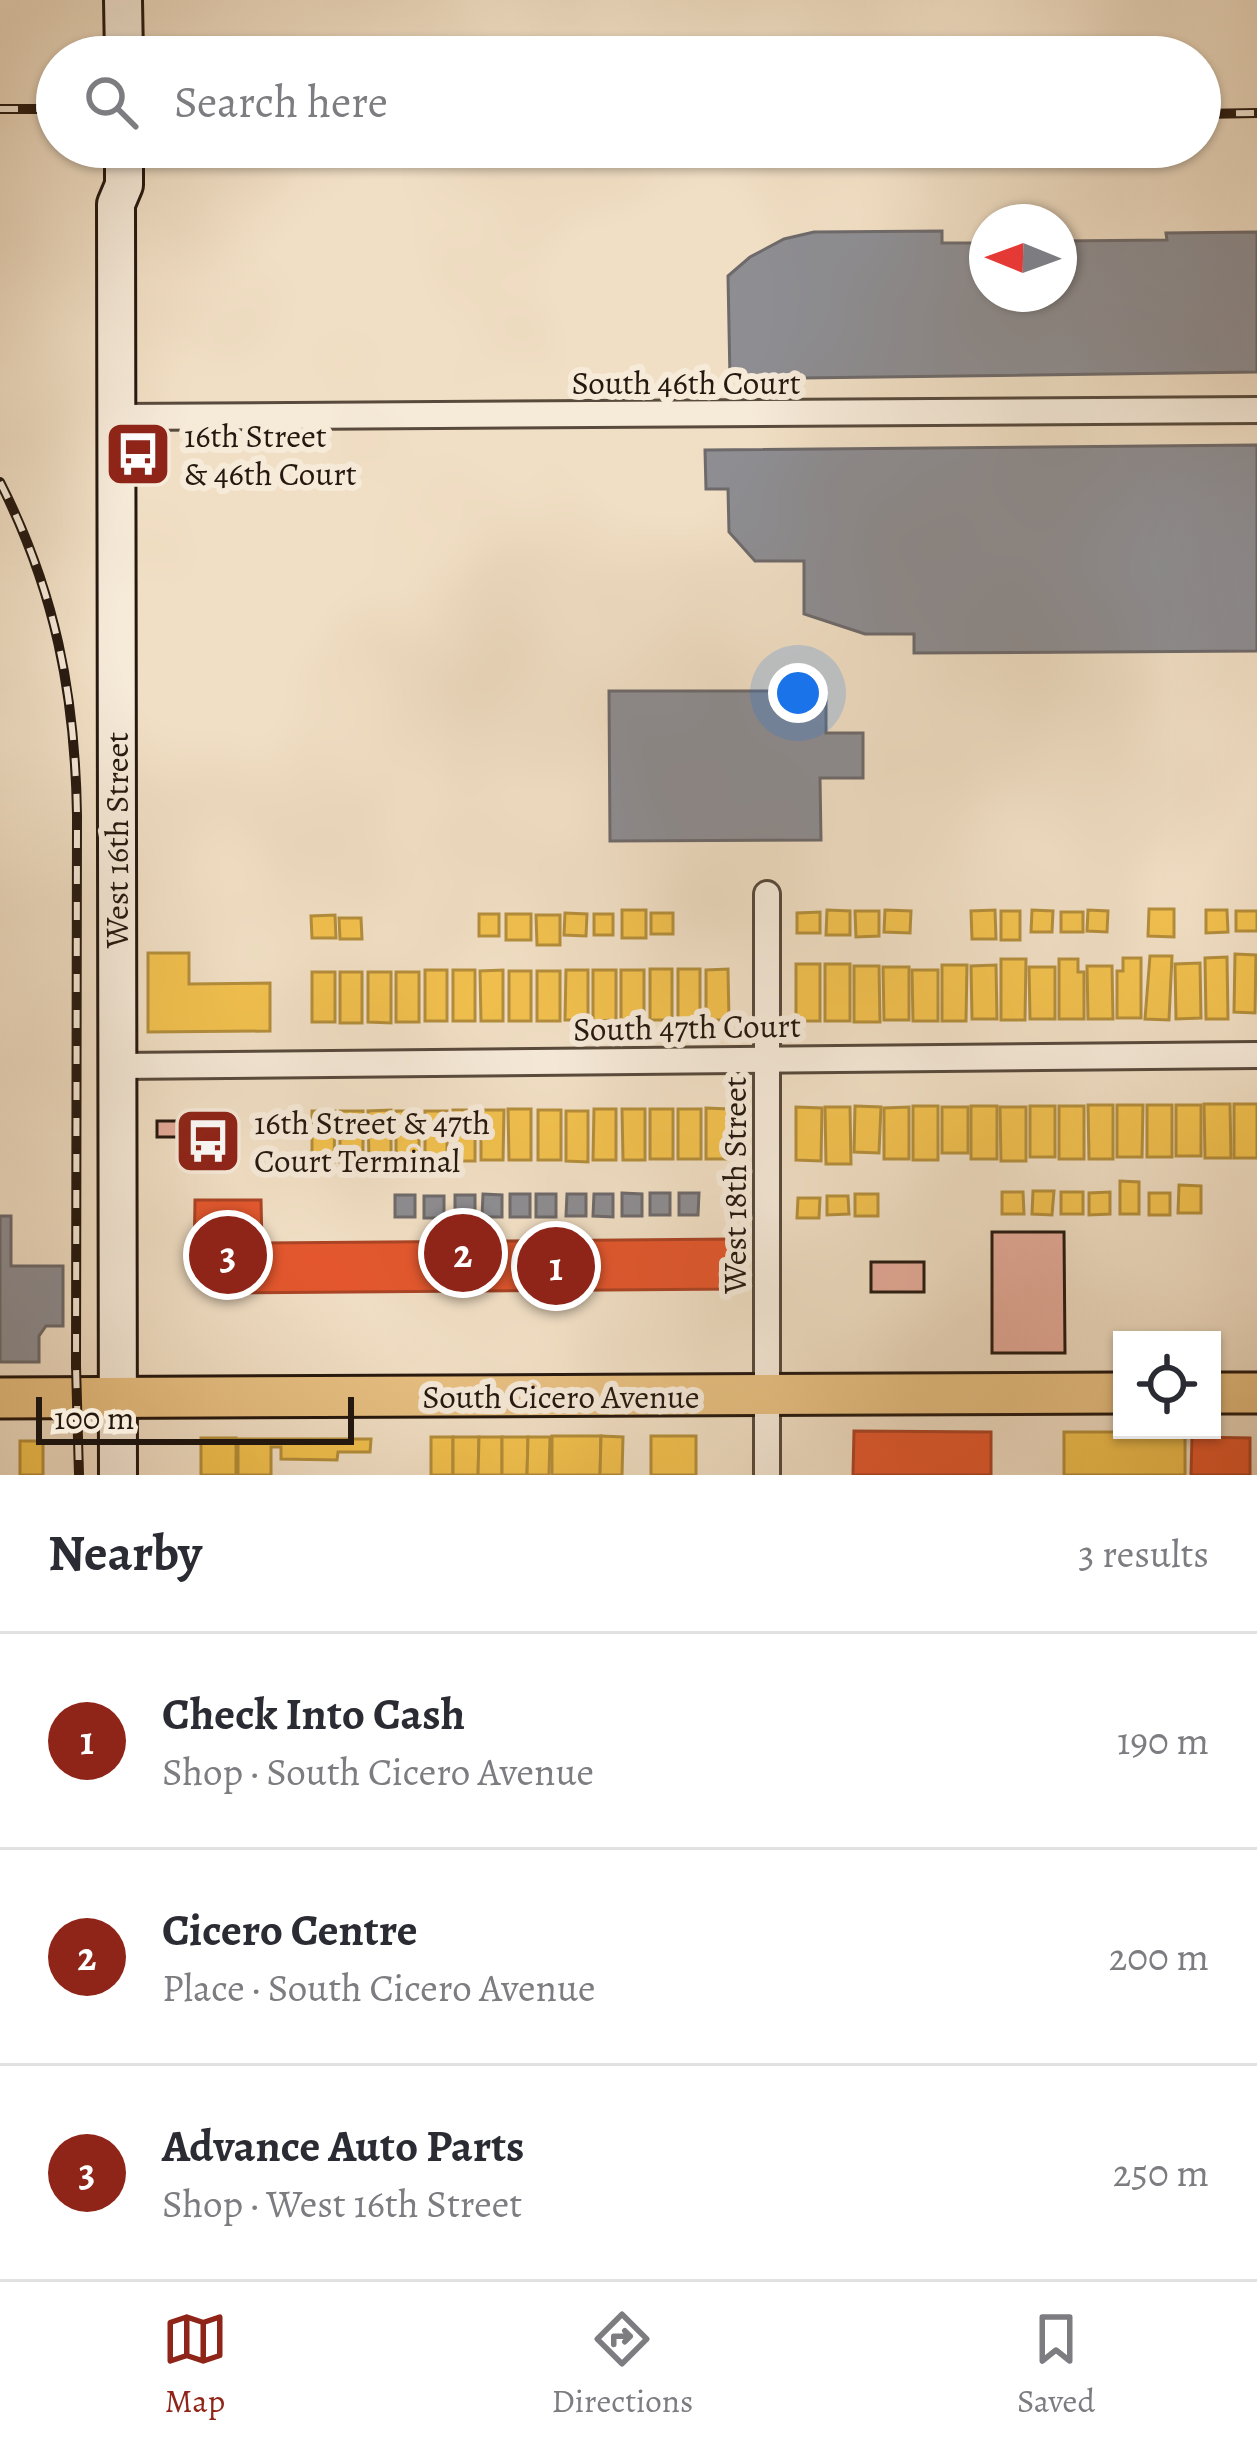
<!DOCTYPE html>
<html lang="en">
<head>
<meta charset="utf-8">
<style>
	body { margin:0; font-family:Alegreya,serif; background:#f7f7f7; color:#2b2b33 }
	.controls { position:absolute; right:36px; bottom:36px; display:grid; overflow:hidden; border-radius:0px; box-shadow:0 3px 9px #0004 }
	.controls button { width:108px; height:108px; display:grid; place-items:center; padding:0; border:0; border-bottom:3px solid #e1e1e2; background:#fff; color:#2b2b33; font:60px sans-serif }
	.compass { position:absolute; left:969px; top:204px; width:108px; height:108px; border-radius:50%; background:#fff; box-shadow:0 3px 9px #0004; rotate:271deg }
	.scale { position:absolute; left:36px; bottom:30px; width:318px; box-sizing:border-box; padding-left:12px; border:6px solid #25180f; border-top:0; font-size:33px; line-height:42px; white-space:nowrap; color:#25180f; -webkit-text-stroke:9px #f6ead9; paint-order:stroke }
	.you { position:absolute; left:798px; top:693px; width:42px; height:42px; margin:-30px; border:9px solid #fff; border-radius:50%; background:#1a73e8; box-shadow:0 0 0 18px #1a73e833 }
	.badge { display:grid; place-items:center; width:78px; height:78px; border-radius:50%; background:#8f2418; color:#fff; font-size:39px; font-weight:700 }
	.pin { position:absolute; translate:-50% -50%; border:6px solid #fff; box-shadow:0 3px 12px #0006 }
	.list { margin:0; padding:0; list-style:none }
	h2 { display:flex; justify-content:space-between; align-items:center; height:156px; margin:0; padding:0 48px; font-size:51px }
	h2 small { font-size:39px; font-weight:400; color:#7c7c81 }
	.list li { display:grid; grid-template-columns:78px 1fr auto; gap:36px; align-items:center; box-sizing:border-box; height:216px; padding:0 48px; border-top:3px solid #e1e1e2 }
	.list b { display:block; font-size:45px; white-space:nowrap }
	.list p { margin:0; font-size:39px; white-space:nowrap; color:#7c7c81 }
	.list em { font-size:39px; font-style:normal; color:#7c7c81 }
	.icon { flex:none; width:66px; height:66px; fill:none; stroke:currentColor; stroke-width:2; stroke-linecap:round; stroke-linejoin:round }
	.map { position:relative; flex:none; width:1257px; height:1475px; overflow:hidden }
	.search { position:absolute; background:#fff; box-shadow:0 3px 9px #0004; left:36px; right:36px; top:36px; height:132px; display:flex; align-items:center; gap:30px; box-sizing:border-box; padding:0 42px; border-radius:66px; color:#7c7c81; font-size:45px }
	.sheet { height:804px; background:#fff }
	nav { display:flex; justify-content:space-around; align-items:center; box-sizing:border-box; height:168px; border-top:3px solid #e1e1e2; background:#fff; font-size:33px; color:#7c7c81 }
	nav a { display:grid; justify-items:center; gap:6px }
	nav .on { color:#8f2418 }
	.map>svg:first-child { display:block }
</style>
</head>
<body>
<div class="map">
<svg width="1257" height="1475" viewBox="0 0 1257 1475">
	<rect width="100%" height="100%" fill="#f1dfc5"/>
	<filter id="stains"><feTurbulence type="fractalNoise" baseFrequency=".00167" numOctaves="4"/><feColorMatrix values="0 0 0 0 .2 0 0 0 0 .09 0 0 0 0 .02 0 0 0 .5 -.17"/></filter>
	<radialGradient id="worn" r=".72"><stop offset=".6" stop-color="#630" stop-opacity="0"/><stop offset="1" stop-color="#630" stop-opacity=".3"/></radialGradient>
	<g fill="#f2c14e" stroke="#b48e3b" stroke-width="3">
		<polygon points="1149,909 1174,909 1174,937 1148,936"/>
		<rect x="622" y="910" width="24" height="28"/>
		<polygon points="827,910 850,911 850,935 826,935"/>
		<polygon points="885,910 911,911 910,933 884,932"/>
		<polygon points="995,910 996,939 972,939 971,911"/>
		<polygon points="1032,910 1053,911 1052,932 1031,932"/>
		<polygon points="1088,910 1108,911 1107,932 1087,931"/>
		<polygon points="1206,910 1227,910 1228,932 1206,933"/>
		<polygon points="855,911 879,911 879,936 856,937"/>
		<rect x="1001" y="911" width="19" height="29"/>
		<rect x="1236" y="911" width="21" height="20"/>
		<polygon points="820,912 820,933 797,933 797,913"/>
		<rect x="1061" y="912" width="22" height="20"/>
		<polygon points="565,913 587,914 586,936 564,935"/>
		<rect x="651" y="913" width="22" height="21"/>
		<rect x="479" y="914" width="20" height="22"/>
		<rect x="506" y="914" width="25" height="26"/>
		<rect x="594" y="914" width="19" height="21"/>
		<polygon points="335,915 336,938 312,938 311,916"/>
		<polygon points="536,915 560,915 560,945 537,945"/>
		<polygon points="339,918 361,918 362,939 340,939"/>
		<polygon points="148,953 189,953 189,984 270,983 270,1031 148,1032"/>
		<polygon points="1235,954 1256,955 1255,1013 1234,1012"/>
		<polygon points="1150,956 1172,956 1169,1020 1145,1019"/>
		<polygon points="1227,957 1228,1019 1206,1019 1205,958"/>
		<polygon points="1123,958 1141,958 1141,1018 1117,1018 1117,971 1123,971"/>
		<polygon points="1001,959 1026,959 1025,1020 1001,1020"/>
		<polygon points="1059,959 1078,959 1078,972 1084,972 1084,1019 1059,1019"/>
		<polygon points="1200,963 1201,1018 1176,1019 1175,964"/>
		<rect x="796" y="964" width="24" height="57"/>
		<rect x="825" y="964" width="25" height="57"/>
		<polygon points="942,965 967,965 966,1021 942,1021"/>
		<polygon points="996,965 997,1019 972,1019 971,966"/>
		<polygon points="854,966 879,966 880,1022 854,1022"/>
		<polygon points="1087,966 1112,966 1113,1019 1088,1019"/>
		<polygon points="883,967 909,967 909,1020 884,1020"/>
		<polygon points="1029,967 1055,967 1055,1019 1030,1019"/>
		<rect x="650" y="969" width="22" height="51"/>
		<rect x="678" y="969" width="22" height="51"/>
		<polygon points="728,969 729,1020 706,1020 706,970"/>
		<rect x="425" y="970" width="22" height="51"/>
		<rect x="453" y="970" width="22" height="51"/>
		<polygon points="503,970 503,1021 481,1021 480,971"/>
		<polygon points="566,970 588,970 588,1020 565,1020"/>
		<polygon points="593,970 616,970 616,1020 593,1021"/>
		<rect x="621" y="970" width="23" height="51"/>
		<polygon points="912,970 938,970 938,1021 913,1021"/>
		<rect x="509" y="971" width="22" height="50"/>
		<rect x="537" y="971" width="23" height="50"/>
		<rect x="312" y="972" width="23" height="50"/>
		<rect x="340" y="972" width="22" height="51"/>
		<polygon points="368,972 391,972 391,1023 368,1022"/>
		<rect x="396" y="972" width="23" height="50"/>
		<polygon points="1204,1104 1230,1104 1231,1158 1205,1158"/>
		<rect x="1234" y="1104" width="23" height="54"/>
		<polygon points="1088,1105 1113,1105 1113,1159 1089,1159"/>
		<polygon points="1117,1105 1143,1105 1142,1157 1117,1157"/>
		<rect x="1147" y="1105" width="25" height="52"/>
		<rect x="1176" y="1105" width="25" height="51"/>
		<polygon points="855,1106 881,1107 879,1153 854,1152"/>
		<rect x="913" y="1106" width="25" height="54"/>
		<rect x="971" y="1106" width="26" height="53"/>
		<rect x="1030" y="1106" width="25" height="51"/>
		<rect x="1059" y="1106" width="25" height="53"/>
		<polygon points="796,1107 822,1108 821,1161 796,1160"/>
		<polygon points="825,1107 850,1107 851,1164 826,1164"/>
		<polygon points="909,1107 909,1159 884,1159 884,1108"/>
		<rect x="942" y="1107" width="26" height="46"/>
		<polygon points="1000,1107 1026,1107 1026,1161 1001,1161"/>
		<polygon points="706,1108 728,1109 729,1159 706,1159"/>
		<polygon points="508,1109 531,1109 531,1160 509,1160"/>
		<polygon points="594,1109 616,1109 616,1160 593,1160"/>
		<polygon points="622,1109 645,1109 645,1160 623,1160"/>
		<rect x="650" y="1109" width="23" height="50"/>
		<rect x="678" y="1109" width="23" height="50"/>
		<polygon points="391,1110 391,1161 369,1161 368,1111"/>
		<rect x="453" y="1110" width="22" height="51"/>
		<polygon points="481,1110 504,1110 503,1160 481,1160"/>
		<rect x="538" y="1110" width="23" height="50"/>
		<polygon points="312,1111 335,1111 334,1162 312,1162"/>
		<rect x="340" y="1111" width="23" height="51"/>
		<rect x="396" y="1111" width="23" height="51"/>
		<rect x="425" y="1111" width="22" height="50"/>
		<polygon points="566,1111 588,1111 588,1162 566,1161"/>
		<polygon points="1120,1181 1139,1182 1139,1214 1120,1214"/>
		<polygon points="1179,1185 1201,1186 1201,1213 1178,1213"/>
		<polygon points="1033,1191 1054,1191 1052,1215 1032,1214"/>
		<polygon points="1002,1192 1023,1192 1024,1214 1002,1214"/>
		<rect x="1061" y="1192" width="22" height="22"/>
		<polygon points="1110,1192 1110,1214 1089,1215 1089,1193"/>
		<rect x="1149" y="1193" width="21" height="22"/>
		<rect x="855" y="1194" width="23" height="22"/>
		<polygon points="827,1196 848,1196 849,1214 827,1215"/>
		<polygon points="798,1198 820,1198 819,1218 797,1218"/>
		<rect x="1064" y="1432" width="121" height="43"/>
		<polygon points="552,1436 601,1436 600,1475 552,1475"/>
		<polygon points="601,1436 623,1437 622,1475 600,1475"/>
		<rect x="651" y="1436" width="45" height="39"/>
		<rect x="431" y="1437" width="22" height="38"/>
		<polygon points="453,1437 479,1437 478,1475 453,1475"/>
		<polygon points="479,1437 502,1437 502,1475 478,1475"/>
		<polygon points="502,1437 528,1437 527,1475 502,1475"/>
		<polygon points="528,1437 550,1437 549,1475 527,1475"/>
		<rect x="201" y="1438" width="35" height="37"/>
		<polygon points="238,1439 371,1439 370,1452 338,1452 337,1460 281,1459 281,1447 271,1447 271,1475 238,1475"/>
		<rect x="20" y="1441" width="23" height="34"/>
	</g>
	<g fill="#e4572e" stroke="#ab4425" stroke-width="3">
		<polygon points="195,1200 261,1200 262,1243 732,1239 734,1289 223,1293 194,1263"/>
		<polygon points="854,1431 991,1432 991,1475 853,1475"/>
		<polygon points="1192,1437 1250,1438 1250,1475 1191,1475"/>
	</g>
	<g fill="#8d8d92" stroke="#6e6a6b" stroke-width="3">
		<polygon points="942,231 942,243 987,243 987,294 1059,294 1059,241 1167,240 1166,233 1257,232 1257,372 730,379 728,276 750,257 784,239 814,232"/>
		<polygon points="1257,445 1257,651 914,653 914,634 865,634 804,614 804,561 755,561 729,532 728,489 706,489 705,450"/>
		<polygon points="609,691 826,691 826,733 863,733 863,778 820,778 821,840 610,841"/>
		<polygon points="622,1193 642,1194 642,1216 622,1216"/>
		<rect x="650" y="1193" width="20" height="22"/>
		<polygon points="679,1193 699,1193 698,1215 679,1215"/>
		<polygon points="483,1194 502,1195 502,1217 482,1217"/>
		<rect x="510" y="1194" width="20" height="23"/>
		<rect x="536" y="1194" width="20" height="23"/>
		<polygon points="567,1194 586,1194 586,1216 566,1216"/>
		<polygon points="594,1194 613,1194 613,1217 593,1216"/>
		<rect x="395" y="1195" width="20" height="22"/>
		<rect x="455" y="1195" width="20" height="22"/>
		<rect x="424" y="1196" width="20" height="22"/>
		<polygon points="0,1216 11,1216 11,1266 63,1266 63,1326 46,1326 39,1336 39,1362 0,1362"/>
	</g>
	<g fill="#e5aa99" stroke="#25180f" stroke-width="3">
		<rect x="157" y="1121" width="31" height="16"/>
		<polygon points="992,1232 1064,1232 1065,1353 992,1353"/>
		<rect x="871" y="1262" width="53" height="30"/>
	</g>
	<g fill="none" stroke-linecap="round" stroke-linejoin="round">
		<g stroke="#584a3c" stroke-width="30">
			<g id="street">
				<polyline points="115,417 1257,410"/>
				<polyline points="767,894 767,1475"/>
				<polyline points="118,1066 1257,1055"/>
			</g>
		</g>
		<g stroke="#25180f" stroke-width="42">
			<g id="secondary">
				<polyline points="123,0 124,57"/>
				<polyline points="118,1475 116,204 124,185 124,147"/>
			</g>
		</g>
		<g stroke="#25180f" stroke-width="45">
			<g id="primary">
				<polyline points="1212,1393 1257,1393"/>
				<polyline points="0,1398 1122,1393"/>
			</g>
		</g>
		<use href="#street" stroke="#f6ead9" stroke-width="24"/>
		<use href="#secondary" stroke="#f6ead9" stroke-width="36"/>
		<use href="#primary" stroke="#e8c082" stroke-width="39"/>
		<g stroke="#25180f" stroke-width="10">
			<g id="rail">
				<polyline points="0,109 57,109"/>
				<polyline points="1200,114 1257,113"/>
				<path d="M0 482C55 591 75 693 77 815L76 1366 79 1475"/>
			</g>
		</g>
		<use href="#rail" stroke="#f6ead9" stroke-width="6" stroke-dasharray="18" stroke-linecap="butt"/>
	</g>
	<defs>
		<g id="bus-square" transform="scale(3.45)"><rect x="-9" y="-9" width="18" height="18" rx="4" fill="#8f2418" stroke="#f6ead9"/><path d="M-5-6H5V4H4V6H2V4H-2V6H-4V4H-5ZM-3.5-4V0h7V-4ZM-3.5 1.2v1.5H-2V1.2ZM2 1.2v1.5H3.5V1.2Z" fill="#fff"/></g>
	</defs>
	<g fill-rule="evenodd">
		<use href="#bus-square" x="138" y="454"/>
		<use href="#bus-square" x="208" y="1141"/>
	</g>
	<g text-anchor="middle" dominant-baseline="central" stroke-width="12" stroke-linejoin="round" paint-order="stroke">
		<g font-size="33" fill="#25180f" stroke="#f6ead9">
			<text x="686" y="382">South 46th Court</text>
			<text transform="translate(116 840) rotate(-90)">West 16th Street</text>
			<text transform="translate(687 1027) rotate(-1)">South 47th Court</text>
			<text transform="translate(734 1185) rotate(-90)">West 18th Street</text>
			<text x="561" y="1396">South Cicero Avenue</text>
		</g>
		<g font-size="33" fill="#25180f" stroke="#f6ead9" text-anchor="start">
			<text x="184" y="435">16th Street<tspan x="184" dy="38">&amp; 46th Court</tspan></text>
			<text x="254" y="1122">16th Street &amp; 47th<tspan x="254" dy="38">Court Terminal</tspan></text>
		</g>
	</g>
	<rect width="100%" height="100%" filter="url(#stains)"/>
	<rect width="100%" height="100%" fill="url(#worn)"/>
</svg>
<div class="controls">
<button><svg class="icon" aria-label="locate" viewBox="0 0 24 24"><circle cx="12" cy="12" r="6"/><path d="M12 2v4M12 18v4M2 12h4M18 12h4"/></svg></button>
</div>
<svg class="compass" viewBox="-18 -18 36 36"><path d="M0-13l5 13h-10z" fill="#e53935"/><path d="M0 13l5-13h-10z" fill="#7c7c81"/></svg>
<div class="scale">100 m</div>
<div class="you"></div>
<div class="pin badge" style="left:556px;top:1266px">1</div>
<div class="pin badge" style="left:463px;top:1253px">2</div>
<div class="pin badge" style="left:228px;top:1255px">3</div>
<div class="search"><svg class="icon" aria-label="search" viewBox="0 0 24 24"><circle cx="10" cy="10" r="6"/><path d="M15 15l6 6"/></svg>Search here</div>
</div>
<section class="sheet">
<h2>Nearby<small>3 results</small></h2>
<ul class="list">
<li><span class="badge">1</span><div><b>Check Into Cash</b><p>Shop · South Cicero Avenue</p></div><em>190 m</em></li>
<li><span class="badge">2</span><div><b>Cicero Centre</b><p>Place · South Cicero Avenue</p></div><em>200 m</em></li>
<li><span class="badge">3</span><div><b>Advance Auto Parts</b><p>Shop · West 16th Street</p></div><em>250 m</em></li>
</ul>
</section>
<nav>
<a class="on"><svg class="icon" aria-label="map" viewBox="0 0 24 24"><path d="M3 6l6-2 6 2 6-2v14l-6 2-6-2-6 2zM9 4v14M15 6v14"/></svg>Map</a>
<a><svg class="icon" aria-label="directions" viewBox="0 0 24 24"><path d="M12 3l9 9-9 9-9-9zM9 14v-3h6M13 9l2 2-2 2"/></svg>Directions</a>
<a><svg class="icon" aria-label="saved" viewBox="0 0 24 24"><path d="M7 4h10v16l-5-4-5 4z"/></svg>Saved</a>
</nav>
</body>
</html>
